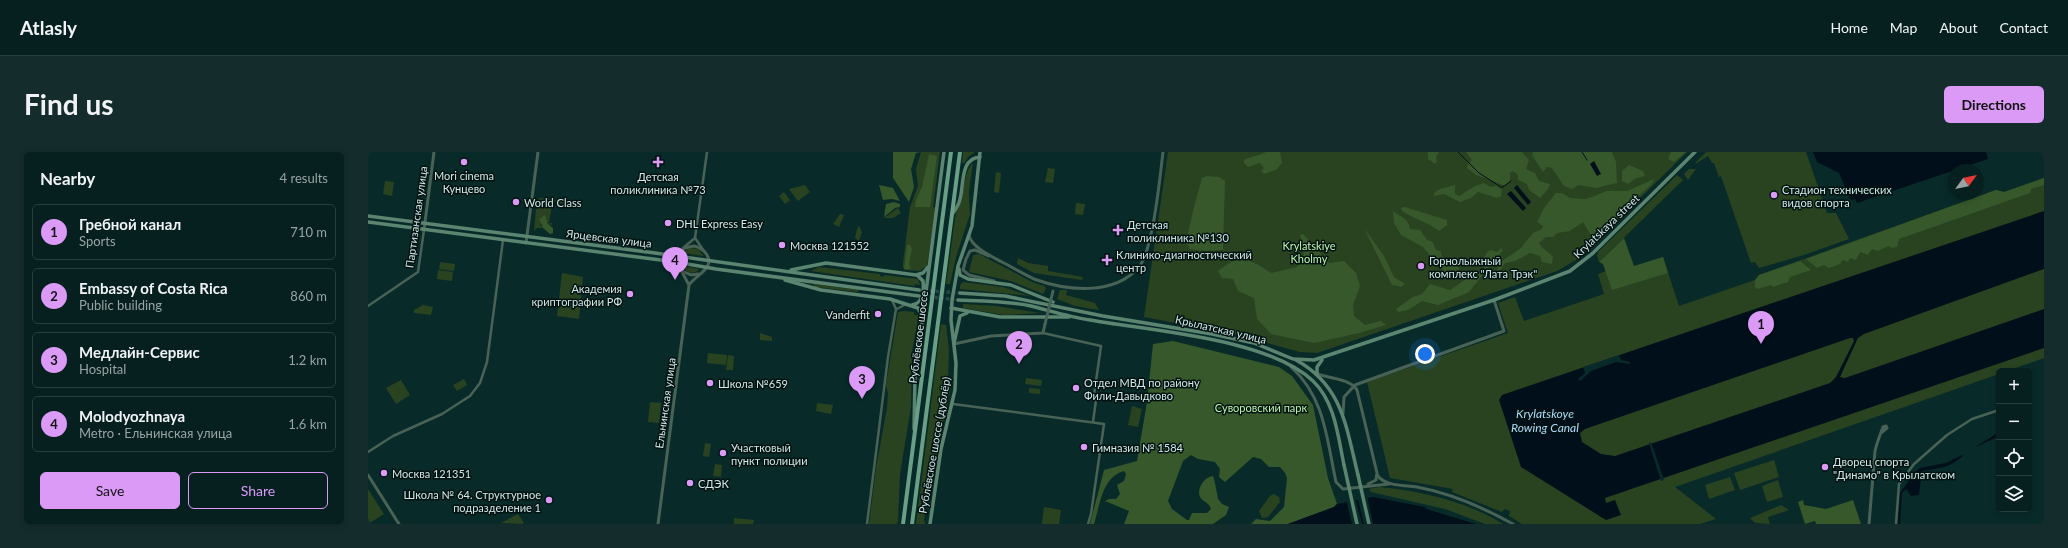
<!DOCTYPE html>
<html lang="en">
<head>
<meta charset="utf-8">
<style>
	body { margin:0; font-family:Lato,sans-serif; background:#142d2c; color:#f1f3f6 }
	.controls { position:absolute; right:12px; bottom:12px; display:grid; overflow:hidden; border-radius:6px; box-shadow:0 2px 6px #0003 }
	.controls button { width:36px; height:36px; display:grid; place-items:center; padding:0; border:0; border-bottom:1px solid #273e3d; background:#06201f; color:#f1f3f6; font:20px sans-serif }
	.compass { position:absolute; left:1580px; top:12px; width:36px; height:36px; border-radius:50%; background:#06201f; box-shadow:0 2px 6px #0003; rotate:57deg }
	.you { position:absolute; left:1057px; top:202px; width:14px; height:14px; margin:-10px; border:3px solid #fff; border-radius:50%; background:#1a73e8; box-shadow:0 0 0 6px #1a73e833 }
	.badge { display:grid; place-items:center; width:26px; height:26px; border-radius:50%; background:#da9af6; color:#111; font-size:13px; font-weight:700 }
	.pin { position:absolute; translate:-50% -33px; filter:drop-shadow(0 1px 2px #0008) }
	.pin::after { content:''; position:absolute; top:21px; width:14px; height:12px; background:inherit; clip-path:polygon(0 0,100% 0,50% 100%) }
	.list { margin:0; padding:0; list-style:none }
	h2 { display:flex; justify-content:space-between; align-items:center; height:52px; margin:0; padding:0 16px; font-size:17px }
	h2 small { font-size:13px; font-weight:400; color:#98a3a4 }
	.list li { display:grid; grid-template-columns:26px 1fr auto; gap:12px; align-items:center; box-sizing:border-box; height:56px; margin:0 8px 8px; padding:0 8px; border:1px solid #273e3d; border-radius:6px }
	.list b { display:block; font-size:15px; white-space:nowrap }
	.list p { margin:0; font-size:13px; white-space:nowrap; color:#98a3a4 }
	.list em { font-size:13px; font-style:normal; color:#98a3a4 }
	.actions { display:flex; gap:8px; padding:12px 16px }
	.actions a { flex:1; padding:9px 0; border:1px solid #da9af6; border-radius:6px; text-align:center; font-size:14px; color:#da9af6 }
	.actions .main { background:#da9af6; color:#111 }
	.icon { flex:none; width:22px; height:22px; fill:none; stroke:currentColor; stroke-width:2; stroke-linecap:round; stroke-linejoin:round }
	.map { position:relative; flex:none; width:1676px; height:372px; overflow:hidden; border-radius:6px }
	header { display:flex; align-items:center; gap:24px; box-sizing:border-box; height:56px; padding:0 20px; background:#06201f; border-bottom:1px solid #273e3d }
	header strong { font-size:19px }
	nav { display:flex; gap:22px; margin-inline-start:auto; font-size:14px }
	.intro { display:flex; align-items:center; justify-content:space-between; box-sizing:border-box; height:96px; padding:0 24px }
	h1 { margin:0; font-size:28px }
	.button { padding:10px 18px; border-radius:6px; background:#da9af6; color:#111; font-size:14px; font-weight:700 }
	main { display:flex; gap:24px; padding:0 24px }
	aside { flex:1; background:#06201f; border-radius:6px; box-shadow:0 2px 6px #0003 }
	.map>svg:first-child { display:block }
</style>
</head>
<body>
<header>
<strong>Atlasly</strong>
<nav><a>Home</a><a>Map</a><a>About</a><a>Contact</a></nav>
</header>
<div class="intro"><h1>Find us</h1><a class="button">Directions</a></div>
<main>
<aside>
<h2>Nearby<small>4 results</small></h2>
<ul class="list">
<li><span class="badge">1</span><div><b>Гребной канал</b><p>Sports</p></div><em>710 m</em></li>
<li><span class="badge">2</span><div><b>Embassy of Costa Rica</b><p>Public building</p></div><em>860 m</em></li>
<li><span class="badge">3</span><div><b>Медлайн-Сервис</b><p>Hospital</p></div><em>1.2 km</em></li>
<li><span class="badge">4</span><div><b>Molodyozhnaya</b><p>Metro · Ельнинская улица</p></div><em>1.6 km</em></li>
</ul>
<div class="actions"><a class="main">Save</a><a>Share</a></div>
</aside>
<div class="map">
<svg width="1676" height="372" viewBox="0 0 1676 372">
	<rect width="100%" height="100%" fill="#082b29"/>
	<g fill="#294321">
		<polygon points="553,0 572,0 565,55 568,56 559,114 552,119 537,118 535,116 535,111 542,55 550,34 548,17"/>
		<polygon points="595,0 607,0 600,5 596,12 594,10"/>
		<polygon points="800,0 1319,0 1216,101 1208,108 1189,119 949,201 932,200 871,183 776,165"/>
		<polygon points="1338,0 1438,0 1459,61 1468,61 1481,87 1436,103 1391,116 1387,110 1383,111 1353,24 1351,25 1346,11 1344,11 1340,4 1329,11 1327,11"/>
		<path d="M605 10 601 39 602 62 588 105 582 132H578L588 60C598 45 593 24 605 10Z"/>
		<polygon points="680,16 687,17 685,31 677,30"/>
		<polygon points="1321,17 1328,17 1320,28 1316,22"/>
		<polygon points="628,20 633,21 631,41 626,40"/>
		<polygon points="1309,23 1315,28 1231,110 1229,103 1230,100"/>
		<polygon points="1676,26 1676,206 1639,219 1631,219 1631,222 1307,335 1348,367 1332,372 1154,372 1141,364 1142,359 1137,357 1134,360 1084,340 1085,337 1022,326 999,230 1140,181 1130,151 1147,145 1156,169 1236,142 1230,122 1252,114 1254,118 1295,105 1311,154 1387,128 1391,123 1628,38 1636,40"/>
		<polygon points="17,29 26,30 24,44 15,42"/>
		<polygon points="437,33 442,40 430,49 421,37"/>
		<polygon points="416,40 422,48 417,52 411,44"/>
		<polygon points="172,46 197,49 197,52 185,50 168,55 170,47"/>
		<polygon points="708,51 717,52 715,63 707,62"/>
		<polygon points="184,53 181,71 184,71 183,74 178,68 172,72 175,76 169,76 166,79 168,57"/>
		<polygon points="530,56 533,61 525,66 516,66"/>
		<polygon points="472,62 476,63 471,75 465,72"/>
		<polygon points="491,74 494,80 491,89 487,86 489,77"/>
		<polygon points="320,96 330,97 336,104 315,101"/>
		<polygon points="611,102 664,130 676,134 678,136 675,142 643,129 601,120 605,103"/>
		<polygon points="650,106 660,111 680,114 680,119 715,125 714,128 666,121 649,112"/>
		<polygon points="72,110 87,112 86,119 71,117"/>
		<path d="M315 114 331 117C326 123 318 122 315 114Z"/>
		<polygon points="451,115 512,122 512,124 516,125 516,123 550,127 552,133 547,132 546,134 443,119"/>
		<polygon points="70,118 85,120 84,129 69,127"/>
		<polygon points="194,121 215,125 211,167 189,164"/>
		<polygon points="595,130 635,135 662,144 592,137 592,133"/>
		<polygon points="445,132 491,138 490,140 447,135"/>
		<polygon points="692,138 699,138 698,143 727,151 731,158 707,154 689,147"/>
		<polygon points="595,152 628,154 672,161 636,163 595,156"/>
		<polygon points="55,153 65,155 63,163 46,161 46,158"/>
		<polygon points="536,159 546,160 546,163 551,163 544,199 543,255 532,322 530,370 528,372 501,372 508,316 519,256 520,241 518,233 530,160"/>
		<polygon points="573,172 578,173 581,198 580,228 582,239 561,338 560,339 556,368 557,372 548,372"/>
		<polygon points="392,181 404,185 404,189 392,188"/>
		<polygon points="340,201 359,203 358,213 339,211"/>
		<polygon points="360,203 366,204 365,218 358,218"/>
		<polygon points="658,226 674,228 673,234 657,232"/>
		<polygon points="96,227 99,233 89,239 85,233"/>
		<polygon points="33,228 42,243 28,252 18,236"/>
		<polygon points="661,236 672,237 672,242 661,241"/>
		<polygon points="282,250 293,251 291,271 280,270"/>
		<polygon points="449,251 465,253 463,262 448,259"/>
		<polygon points="764,254 774,257 770,275 760,273"/>
		<polygon points="337,291 343,292 341,305 335,304"/>
		<polygon points="1406,308 1411,325 1372,338 1366,321"/>
		<polygon points="347,312 354,313 353,325 345,324"/>
		<polygon points="1362,325 1367,338 1341,347 1337,333"/>
		<polygon points="1410,328 1415,345 1399,350 1394,334"/>
		<path d="M1011 335C1053 339 1098 349 1135 372H1117L1077 357 1003 340 1001 337Z"/>
		<polygon points="0,337 16,362 0,372"/>
		<polygon points="906,342 911,345 912,350 900,365 894,366 891,359 902,344"/>
		<polygon points="1413,353 1421,358 1400,365 1402,372 1387,371 1382,366"/>
		<polygon points="676,355 693,358 691,372 674,372"/>
		<polygon points="150,362 156,371 154,372 133,371"/>
		<polygon points="366,366 386,368 385,372 366,372"/>
	</g>
	<g fill="#36582b">
		<polygon points="525,0 553,0 548,1 543,17 546,35 541,50 525,26"/>
		<path d="M898 0H912L914 11 908 18 896 22 893 19 896 16 892 11 880 15 876 11V8C883 4 891 4 898 0Z"/>
		<polygon points="1060,0 1071,0 1068,5 1069,9 1067,12 1060,7"/>
		<polygon points="1098,0 1154,0 1161,8 1158,17 1167,21 1171,29 1182,32 1180,37 1172,46 1161,38 1159,32 1150,28 1150,23 1145,19 1142,21 1142,28 1139,32 1135,33 1108,23 1099,16 1100,12 1104,8"/>
		<polygon points="1165,0 1244,0 1248,10 1249,31 1228,36 1210,33 1204,37 1196,34 1184,16 1179,15 1175,20 1164,3"/>
		<polygon points="1303,0 1318,0 1306,10 1300,7"/>
		<polygon points="561,2 569,4 562,55 547,55 548,48 554,35"/>
		<polygon points="1261,13 1275,19 1277,24 1268,26 1260,32 1254,29 1254,19"/>
		<polygon points="839,24 851,25 857,29 855,98 838,99 822,97 818,90 826,55 834,26"/>
		<polygon points="1676,26 1676,33 1663,37 1662,41 1531,87 1529,95 1524,96 1520,94 1510,99 1504,97 1500,103 1492,100 1488,108 1482,106 1480,110 1475,108 1472,112 1461,116 1456,113 1449,116 1438,107 1628,38 1636,40"/>
		<path d="M1286 27 1283 33 1254 58 1244 70 1226 82 1223 83 1215 70 1202 79 1189 81 1185 85H1178L1171 91C1174 97 1181 100 1185 105L1184 112 1174 110 1172 104 1162 101 1147 109 1137 111 1130 122 1126 123 1134 109 1153 96 1165 81 1174 77 1175 74 1169 70 1176 56 1188 41H1194L1202 46 1218 47 1239 39H1259Z"/>
		<polygon points="1116,31 1122,35 1128,34 1134,38 1133,44 1129,46 1110,40 1103,46 1092,50 1076,42 1066,44 1066,41 1072,37 1087,33 1087,42 1091,44 1107,34"/>
		<polygon points="511,33 525,36 532,49 524,47 515,48"/>
		<polygon points="526,50 532,52 532,55 527,56 516,65 518,52"/>
		<path d="M1037 55 1079 68V73L1071 79C1060 70 1046 67 1034 59L1033 56Z"/>
		<path d="M1025 59C1033 66 1040 65 1042 77L1052 78 1059 88 1065 90 1067 97 1073 100C1074 111 1081 112 1091 115V125L1088 126 1076 120 1055 95 1033 83 1026 71Z"/>
		<polygon points="177,63 180,72 185,76 185,81 182,82 175,76 171,67"/>
		<polygon points="996,76 1016,104 1026,125 1037,132 1033,135 1024,133"/>
		<path d="M935 82 961 111 976 109 988 121 992 134 985 153 986 164 997 173 1013 169 1018 173 991 181 946 191 903 182 889 167 886 146 870 139 865 127 854 126 850 119C873 101 880 106 903 121L929 115 936 102 932 83Z"/>
		<polygon points="1256,86 1266,114 1295,105 1300,121 1244,138 1235,112 1231,110"/>
		<polygon points="539,93 542,93 544,97 541,112 543,117 536,117"/>
		<polygon points="1133,96 1135,98 1101,140 1070,153 1054,149 1040,158 1030,160 1028,157 1045,145 1054,142 1062,132 1082,138 1102,124 1108,124 1117,116 1113,111 1120,99 1123,98 1129,100"/>
		<polygon points="1432,109 1443,118 1422,125 1420,130 1405,135 1403,133 1389,137 1387,135 1387,128 1391,123"/>
		<path d="M805 189 911 215 924 224 945 253 960 326 969 352 966 355 920 372H883L888 367 902 369 916 355 919 326 917 321 912 315H901L893 307 885 305 857 330 851 325 852 317 847 310 830 307 823 303 815 309 800 349 804 357 819 368H821L824 361H839L843 357C841 350 835 350 832 345 828 337 837 324 845 324 847 329 849 341 850 347L854 352 861 355 858 363 845 372H756L761 359 737 349 741 347H748L752 342 749 333 756 329 758 322 756 319C734 325 732 353 726 372H722L736 318 769 309 779 250 785 192Z"/>
		<polygon points="1435,348 1436,353 1458,357 1485,348 1493,372 1448,372 1447,369 1437,372 1430,350"/>
	</g>
	<g fill="#010f1a" fill-rule="evenodd">
		<polygon points="1445,0 1618,0 1620,7 1489,51 1487,47 1483,48 1471,21 1449,10"/>
		<polygon points="1226,9 1233,22 1229,24 1222,12"/>
		<polygon points="1149,33 1163,50 1160,53 1146,36"/>
		<polygon points="1143,39 1158,56 1155,59 1139,42"/>
		<path d="M1676 59V117L1496 182 1490 186 1472 225 1477 226 1676 157V196L1237 346 1238 351 1247 348 1253 363 1238 368 1153 315 1131 248 1134 243ZM1482 186H1485L1486 189 1468 225 1462 231 1247 304 1233 302 1214 290 1212 281 1217 277Z"/>
		<polygon points="1631,280 1631,284 1606,296"/>
		<path d="M1594 303 1595 304C1579 317 1572 316 1554 319L1551 343 1543 344 1538 337 1534 341 1532 372H1530L1532 341 1547 320 1552 316 1578 311Z"/>
		<polygon points="1005,345 1057,355 1058,357 1108,372 920,372 966,355 969,352"/>
	</g>
	<g fill="#082b29">
		<polygon points="1251,203 1253,208 1262,210 1262,212 1248,210 1223,219 1212,229 1210,227 1217,221 1215,215"/>
		<polygon points="1283,290 1296,328 1293,329 1281,291"/>
		<polygon points="999,343 1005,372 996,372 989,344"/>
		<polygon points="987,345 994,372 984,372 978,347"/>
	</g>
	<g fill="none" stroke-linecap="round" stroke-linejoin="round">
		<g stroke="#010f1a" stroke-width="1">
			<polyline points="1090,0 1111,21 1133,35 1135,35 1143,29"/>
			<polyline points="1214,0 1219,8"/>
		</g>
		<g stroke="#264745" stroke-width="3.5" stroke-dasharray="3.5 2" stroke-linecap="butt">
			<polyline points="551,138 592,141"/>
			<polyline points="556,144 590,148"/>
		</g>
		<g stroke="#496256" stroke-width="2.5">
			<polyline points="327,86 339,0"/>
			<polyline points="327,86 336,99"/>
			<polyline points="315,96 327,86"/>
			<polyline points="0,154 50,120 56,78"/>
			<polyline points="529,157 538,152"/>
			<polyline points="675,181 733,194 726,243 728,248 725,270"/>
			<polyline points="585,252 736,272 723,362 720,372"/>
			<polyline points="0,300 25,284 74,262 102,244 112,231 119,210 135,88"/>
			<polyline points="499,372 520,205 528,157 524,148"/>
			<polyline points="1528,372 1531,332 1546,312 1579,283 1604,267 1631,258"/>
		</g>
		<g stroke="#496256" stroke-width="3">
			<polyline points="56,78 66,0"/>
			<path d="M601 84C605 96 623 104 634 110 644 115 655 122 666 127 699 139 746 144 771 115 785 98 792 25 795 0"/>
			<polyline points="158,91 170,0"/>
			<polyline points="621,104 607,98 602,99 598,107 595,118 601,123 626,129"/>
			<polyline points="314,119 323,123 330,122"/>
			<polyline points="586,192 623,184 675,181 677,172"/>
			<path d="M923 215C957 245 959 289 968 330L975 337 1021 332"/>
			<path d="M949 222C961 226 983 227 989 238L1009 321 1008 328 1000 332"/>
			<polyline points="975,262 976,245 987,233 1136,179 1126,148"/>
			<polyline points="0,323 31,372"/>
			<path d="M1009 323C1018 335 1036 333 1049 335 1082 341 1116 356 1145 372"/>
			<path d="M290 372 321 133C328 123 347 116 339 103 336 98 331 95 326 94 317 95 309 99 307 107L321 133"/>
			<path d="M1501 372 1507 299C1509 290 1512 283 1515 275L1518 274 1519 276 1513 281"/>
		</g>
		<g stroke="#5b8571" stroke-width="3.5">
			<path d="M585 61C588 57 591 52 592 47 596 33 592 6 612 5"/>
			<polyline points="0,64 287,101 551,138"/>
			<polyline points="0,70 308,110 348,117 551,144"/>
			<polyline points="591,117 592,123 600,127 643,133 685,150"/>
			<polyline points="423,118 458,111 548,123 555,121 560,115"/>
			<polyline points="417,128 453,138 522,147 550,156 554,164"/>
			<polyline points="592,141 637,144 735,164 844,182 886,191 925,207 946,208 1126,148 1202,119 1225,101 1327,0"/>
			<path d="M590 148C615 149 639 149 663 154 683 159 702 165 722 168 783 179 899 186 945 229 967 250 970 284 976 313"/>
			<path d="M544 153C556 151 556 139 555 129L549 123"/>
			<polyline points="583,156 632,165 701,165"/>
			<polyline points="586,191 592,164 599,161"/>
			<path d="M928 208C975 234 978 275 990 323"/>
			<polyline points="949,222 949,215 954,208"/>
			<polyline points="546,277 547,225 576,0"/>
			<polyline points="562,372 573,297 587,238 588,211 583,168 584,148 590,114 604,74 612,0"/>
		</g>
		<g stroke="#689f86" stroke-width="4">
			<polyline points="535,372 583,0"/>
			<polyline points="544,372 592,0"/>
		</g>
		<polyline stroke="#496256" stroke-width="3" points="677,172 685,139"/>
		<g stroke="#5b8571" stroke-width="3.5">
			<polyline points="976,313 989,372"/>
			<polyline points="990,323 1001,372"/>
		</g>
	</g>
	<g fill="#da9af6" stroke="#021211" stroke-width="1.5">
		<circle cx="96" cy="10" r="4"/>
		<path d="M288 4h4v4h4v4h-4v4h-4v-4h-4v-4h4z"/>
		<circle cx="1406" cy="43" r="4"/>
		<circle cx="148" cy="50" r="4"/>
		<circle cx="300" cy="71" r="4"/>
		<path d="M748 72h4v4h4v4h-4v4h-4v-4h-4v-4h4z"/>
		<circle cx="414" cy="93" r="4"/>
		<path d="M737 102h4v4h4v4h-4v4h-4v-4h-4v-4h4z"/>
		<circle cx="1053" cy="114" r="4"/>
		<circle cx="262" cy="142" r="4"/>
		<circle cx="510" cy="162" r="4"/>
		<circle cx="342" cy="231" r="4"/>
		<circle cx="708" cy="236" r="4"/>
		<circle cx="716" cy="295" r="4"/>
		<circle cx="355" cy="301" r="4"/>
		<circle cx="1457" cy="315" r="4"/>
		<circle cx="16" cy="321" r="4"/>
		<circle cx="322" cy="331" r="4"/>
		<circle cx="181" cy="348" r="4"/>
	</g>
	<g text-anchor="middle" dominant-baseline="central" stroke-width="3" stroke-linejoin="round" paint-order="stroke">
		<g font-size="11" fill="#d1e8e6" stroke="#021211" text-anchor="start">
			<text x="96" y="23" text-anchor="middle">Mori cinema<tspan x="96" dy="13">Кунцево</tspan></text>
			<text x="290" y="24" text-anchor="middle">Детская<tspan x="290" dy="13">поликлиника №73</tspan></text>
			<text x="1414" y="37">Стадион технических<tspan x="1414" dy="13">видов спорта</tspan></text>
			<text x="156" y="50">World Class</text>
			<text x="308" y="71">DHL Express Easy</text>
			<text x="759" y="72">Детская<tspan x="759" dy="13">поликлиника №130</tspan></text>
			<text x="422" y="93">Москва 121552</text>
			<text x="748" y="102">Клинико-диагностический<tspan x="748" dy="13">центр</tspan></text>
			<text x="1061" y="108">Горнолыжный<tspan x="1061" dy="13">комплекс "Лата Трэк"</tspan></text>
			<text x="254" y="136" text-anchor="end">Академия<tspan x="254" dy="13">криптографии РФ</tspan></text>
			<text x="502" y="162" text-anchor="end">Vanderfit</text>
			<text x="716" y="230">Отдел МВД по району<tspan x="716" dy="13">Фили-Давыдково</tspan></text>
			<text x="350" y="231">Школа №659</text>
			<text x="363" y="295">Участковый<tspan x="363" dy="13">пункт полиции</tspan></text>
			<text x="724" y="295">Гимназия № 1584</text>
			<text x="1465" y="309">Дворец спорта<tspan x="1465" dy="13">"Динамо" в Крылатском</tspan></text>
			<text x="24" y="321">Москва 121351</text>
			<text x="330" y="331">СДЭК</text>
			<text x="173" y="342" text-anchor="end">Школа № 64. Структурное<tspan x="173" dy="13">подразделение 1</tspan></text>
		</g>
		<g font-size="11" fill="#d1e8e6" stroke="#021211">
			<text transform="translate(48 65) rotate(-82)">Партизанская улица</text>
			<text transform="translate(1238 74) rotate(-44)">Krylatskaya street</text>
			<text transform="translate(241 86) rotate(7)">Ярцевская улица</text>
			<text transform="translate(853 177) rotate(13)">Крылатская улица</text>
			<text transform="translate(550 185) rotate(-83)">Рублёвское шоссе</text>
			<text transform="translate(297 251) rotate(-82)">Ельнинская улица</text>
			<text transform="translate(566 293) rotate(-80)">Рублёвское шоссе (дублёр)</text>
		</g>
		<g font-size="11" fill="#bef6ae" stroke="#021211">
			<text x="941" y="93">Krylatskiye<tspan x="941" dy="13">Kholmy</tspan></text>
			<text x="893" y="255">Суворовский парк</text>
		</g>
		<g font-size="12" font-style="italic" fill="#addbfc" stroke="#021211">
			<text x="1177" y="261">Krylatskoye<tspan x="1177" dy="14">Rowing Canal</tspan></text>
		</g>
	</g>
</svg>
<div class="controls">
<button>+</button>
<button>−</button>
<button><svg class="icon" aria-label="locate" viewBox="0 0 24 24"><circle cx="12" cy="12" r="6"/><path d="M12 2v4M12 18v4M2 12h4M18 12h4"/></svg></button>
<button><svg class="icon" aria-label="layers" viewBox="0 0 24 24"><path d="M12 4l9 5-9 5-9-5zM3 14l9 5 9-5"/></svg></button>
</div>
<svg class="compass" viewBox="-18 -18 36 36"><path d="M0-13l5 13h-10z" fill="#e53935"/><path d="M0 13l5-13h-10z" fill="#98a3a4"/></svg>
<div class="you"></div>
<div class="pin badge" style="left:1393px;top:192px">1</div>
<div class="pin badge" style="left:651px;top:212px">2</div>
<div class="pin badge" style="left:494px;top:247px">3</div>
<div class="pin badge" style="left:307px;top:128px">4</div>
</div>
</main>
</body>
</html>
